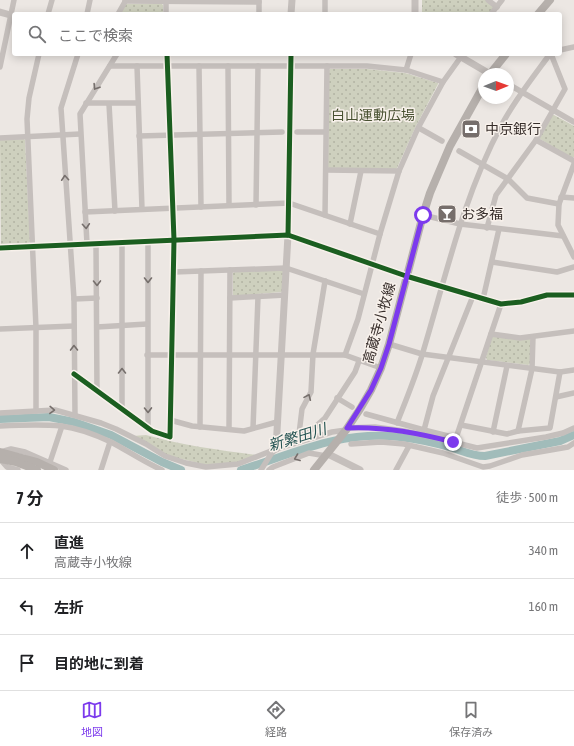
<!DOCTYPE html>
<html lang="ja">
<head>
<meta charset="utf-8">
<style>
	body { margin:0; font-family:"Asap Condensed","Noto Sans JP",sans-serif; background:#f6f6f6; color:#202124 }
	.compass { position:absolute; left:478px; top:68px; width:36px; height:36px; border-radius:50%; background:#fff; box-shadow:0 2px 10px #0003; rotate:89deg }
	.stop { position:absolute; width:12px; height:12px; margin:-9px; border:3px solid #7c3aed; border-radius:50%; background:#fff }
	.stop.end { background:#7c3aed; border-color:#fff; box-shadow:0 1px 4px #0008 }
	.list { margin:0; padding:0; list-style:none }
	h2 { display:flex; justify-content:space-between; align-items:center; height:52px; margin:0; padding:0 16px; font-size:17px }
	h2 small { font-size:13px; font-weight:400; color:#757577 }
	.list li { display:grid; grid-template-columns:26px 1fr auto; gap:12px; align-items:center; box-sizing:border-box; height:56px; padding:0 16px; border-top:1px solid #e0e0e0 }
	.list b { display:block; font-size:15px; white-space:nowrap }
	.list p { margin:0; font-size:13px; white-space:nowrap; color:#757577 }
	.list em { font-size:13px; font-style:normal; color:#757577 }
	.icon { flex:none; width:22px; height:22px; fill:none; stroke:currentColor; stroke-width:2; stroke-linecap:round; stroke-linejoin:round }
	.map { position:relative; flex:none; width:574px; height:470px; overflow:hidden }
	.search { position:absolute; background:#fff; box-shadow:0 2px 10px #0003; left:12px; right:12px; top:12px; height:44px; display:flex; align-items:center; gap:10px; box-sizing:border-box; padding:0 14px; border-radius:4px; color:#757577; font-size:15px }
	.sheet { height:220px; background:#fff }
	nav { display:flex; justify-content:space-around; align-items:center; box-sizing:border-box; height:56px; border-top:1px solid #e0e0e0; background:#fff; font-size:11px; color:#757577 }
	nav a { display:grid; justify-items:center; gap:2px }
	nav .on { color:#7c3aed }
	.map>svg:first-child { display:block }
</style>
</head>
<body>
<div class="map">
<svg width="574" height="470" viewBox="0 0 574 470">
	<defs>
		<pattern id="park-dots" width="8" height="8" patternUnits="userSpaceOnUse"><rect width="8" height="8" fill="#ced0be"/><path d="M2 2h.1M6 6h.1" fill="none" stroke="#b2b3a3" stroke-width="1.8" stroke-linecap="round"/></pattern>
	</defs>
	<rect width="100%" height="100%" fill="#ece7e3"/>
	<g fill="url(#park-dots)">
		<polygon points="422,0 486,0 495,7 490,14 422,14"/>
		<polygon points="126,4 162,4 163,5 163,14 120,14"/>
		<polygon points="330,69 367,69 405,73 438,83 438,84 416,126 397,168 396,169 329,168 328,167 329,70"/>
		<polygon points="552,115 554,115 574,126 574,157 572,158 540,139 540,137"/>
		<polygon points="24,139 25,140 30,242 29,243 1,244 0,140"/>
		<polygon points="282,270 283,271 282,292 234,296 233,295 233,273 234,272"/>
		<polygon points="494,336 530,339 531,340 530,364 528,365 487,360 486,357 492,337"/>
		<path d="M146 435C182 445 218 450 256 455L241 462 206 465 166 455 133 436Z"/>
	</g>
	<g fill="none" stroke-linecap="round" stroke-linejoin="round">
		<g stroke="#a1bcba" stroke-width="8">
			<polyline points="0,419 49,417 74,422 111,435 162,462 181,470"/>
			<path d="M241 470C295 453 341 430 400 437 418 439 436 443 453 448 465 452 473 456 485 456L560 441 574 435"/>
		</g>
		<g stroke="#c5bfbc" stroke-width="5.5">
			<polyline points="488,0 497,7"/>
			<polyline points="125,1 259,2"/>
			<polyline points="48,14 52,0"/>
			<polyline points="87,14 90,0"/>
			<polyline points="118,14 126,0"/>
			<polyline points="166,14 166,0"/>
			<polyline points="259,14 259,0"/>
			<polyline points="325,14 325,0"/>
			<polyline points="491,14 502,0"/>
			<polyline points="560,50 574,47"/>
			<polyline points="110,66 367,66 406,70 443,82"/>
			<polyline points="137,66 142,209"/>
			<polyline points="199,66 201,207"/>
			<polyline points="228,66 229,205"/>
			<polyline points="0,67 14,0"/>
			<polyline points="406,70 411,54"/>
			<polyline points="508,84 574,122"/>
			<polyline points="86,103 138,103"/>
			<polyline points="109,104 115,211"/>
			<polyline points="419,128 442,141"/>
			<polyline points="297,132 326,132"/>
			<polyline points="139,136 282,132"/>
			<polyline points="0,138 80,134"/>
			<polyline points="536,140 574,161"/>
			<polyline points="459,151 508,179 527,198 559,204"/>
			<polyline points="574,164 559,204 558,225 574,257"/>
			<polyline points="326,170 399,171"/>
			<polyline points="561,197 574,198"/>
			<polyline points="256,205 258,66"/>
			<polyline points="85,212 289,203 380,234"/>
			<polyline points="325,215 327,66"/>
			<polyline points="423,215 460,224 563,236"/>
			<polyline points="350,224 361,171"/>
			<polyline points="487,228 496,195 536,140 565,89 551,54"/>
			<polyline points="148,241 148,428"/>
			<polyline points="122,243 122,410"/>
			<polyline points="87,244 80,114 117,54"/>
			<polyline points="96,244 97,391"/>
			<polyline points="492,262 557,272 574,267"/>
			<polyline points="174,272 286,268 364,294"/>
			<polyline points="406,276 501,304 521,302 547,295 574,295"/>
			<polyline points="230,298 285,295"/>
			<polyline points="74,299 97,298"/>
			<polyline points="483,299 499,229"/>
			<polyline points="97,327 147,324"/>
			<polyline points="0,329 74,326"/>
			<polyline points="491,334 520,338 574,331"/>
			<polyline points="389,344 422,354 560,372 574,370"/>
			<polyline points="147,355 345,355 381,368"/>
			<polyline points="345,355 358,319 380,234 399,171 418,128 443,82 463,54"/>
			<polyline points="74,374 152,431 170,437 174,240 167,54"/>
			<polyline points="556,397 574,393"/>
			<polyline points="337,398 352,407"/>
			<polyline points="36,411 36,328 27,119 29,98 39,54"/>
			<polyline points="0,413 55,410 101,423 116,429 146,444 165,456 186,463 206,467 238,464 276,449 332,432 346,430"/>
			<polyline points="366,414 424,430 456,438 501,304"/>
			<polyline points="75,415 74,299 61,108 78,54"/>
			<polyline points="170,420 192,426 244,431 277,422"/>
			<path d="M397 423C406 400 416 376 423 352 446 276 463 197 501 126 514 101 533 77 550 54"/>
			<polyline points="461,425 507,434 518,431 550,428 560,372"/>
			<path d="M0 426C20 425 41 424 61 426 78 428 96 435 111 442 128 451 144 462 162 470"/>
			<polyline points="200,427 201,271"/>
			<polyline points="253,428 258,297"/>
			<polyline points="347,428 375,427 404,431 437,438 477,448 546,437 563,433 574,428"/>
			<polyline points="229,429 230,270"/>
			<polyline points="424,430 433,396 473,296"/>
			<polyline points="518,431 532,369 533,337"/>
			<polyline points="493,432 507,366"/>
			<polyline points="299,434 302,409 311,392 313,354 325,281"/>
			<polyline points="351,444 381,442 404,444 443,453 483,467 490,466 522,455 568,447 574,443"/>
			<polyline points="0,452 11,449 25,452 66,470"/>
			<polyline points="0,459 7,467 18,470"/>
			<polyline points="50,462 62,426"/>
			<polyline points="101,470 110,442"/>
			<polyline points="261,470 271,454 276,449 286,441 313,429 325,418 355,372 359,361"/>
			<polyline points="269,470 273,467 309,453 326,456"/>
			<polyline points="396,470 409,446"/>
		</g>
		<g stroke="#c5bfbc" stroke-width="7">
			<polyline points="415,0 415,14"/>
			<polyline points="0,12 14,16"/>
			<polyline points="291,14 292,0"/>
			<polyline points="456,54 490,74"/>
			<polyline points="0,248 288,235 406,276"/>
			<polyline points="276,449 288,235 291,54"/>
			<polyline points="328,454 360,470"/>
		</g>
		<g stroke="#b6b0ac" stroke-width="8">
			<polyline points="538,14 550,0"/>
			<polyline points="490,74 506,54"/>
			<polyline points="0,452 37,462 54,470"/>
			<polyline points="0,459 16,462 37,470"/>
			<polyline points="314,470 346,430 360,409 371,390 381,368 389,344 423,215 430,193 450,146 484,85"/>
		</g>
		<g stroke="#f8f1eb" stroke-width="8">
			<g id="cycleway">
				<polyline points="288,235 291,54"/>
				<polyline points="0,248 288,235 406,276 501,304 521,302 547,295 574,295"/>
				<polyline points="74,374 152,431 170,437 174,240 167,54"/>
			</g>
		</g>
		<use href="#cycleway" stroke="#1b5e20" stroke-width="5"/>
	</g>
	<defs><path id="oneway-chevron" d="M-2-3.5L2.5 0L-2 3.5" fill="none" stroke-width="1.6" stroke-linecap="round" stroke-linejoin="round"/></defs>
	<g stroke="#766f6c">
		<use href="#oneway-chevron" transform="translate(96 87) rotate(122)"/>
		<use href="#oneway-chevron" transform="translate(65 178) rotate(-94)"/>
		<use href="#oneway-chevron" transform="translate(86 226) rotate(86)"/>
		<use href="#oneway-chevron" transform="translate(148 280) rotate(90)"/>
		<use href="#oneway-chevron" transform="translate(97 283) rotate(89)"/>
		<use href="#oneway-chevron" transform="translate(74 348) rotate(-91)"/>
		<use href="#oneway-chevron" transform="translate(122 371) rotate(-90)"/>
		<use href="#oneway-chevron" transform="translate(308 397) rotate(-66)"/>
		<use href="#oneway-chevron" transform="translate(52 410) rotate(2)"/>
		<use href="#oneway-chevron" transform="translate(148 410) rotate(89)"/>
		<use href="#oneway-chevron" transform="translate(297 458) rotate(159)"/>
	</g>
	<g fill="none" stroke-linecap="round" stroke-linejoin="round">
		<path stroke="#7c3aed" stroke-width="5" d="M423 215 389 344 381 368 371 390 347 428C383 426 419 433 453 442"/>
	</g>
	<defs>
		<g id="bank-square" transform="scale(1)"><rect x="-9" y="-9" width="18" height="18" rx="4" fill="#766e6b" stroke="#f8f1eb"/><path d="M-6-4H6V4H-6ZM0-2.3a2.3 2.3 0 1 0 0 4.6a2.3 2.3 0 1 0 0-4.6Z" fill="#fff"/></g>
		<g id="bar-square" transform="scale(1)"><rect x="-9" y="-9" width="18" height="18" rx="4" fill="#766e6b" stroke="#f8f1eb"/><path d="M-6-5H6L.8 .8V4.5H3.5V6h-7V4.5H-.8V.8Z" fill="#fff"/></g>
	</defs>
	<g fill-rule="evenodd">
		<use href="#bank-square" x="471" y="129"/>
		<use href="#bar-square" x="447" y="214"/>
	</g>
	<g text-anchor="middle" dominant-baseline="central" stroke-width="3" stroke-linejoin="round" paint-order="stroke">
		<g font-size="14" fill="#485131" stroke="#f8f1eb">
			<text x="373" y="115">白山運動広場</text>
		</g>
		<g font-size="14" fill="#362d2a" stroke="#f8f1eb" text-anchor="start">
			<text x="485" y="129">中京銀行</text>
			<text x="461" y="214">お多福</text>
		</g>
		<g font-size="14" fill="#362d2a" stroke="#f8f1eb">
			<text transform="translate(379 323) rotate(-74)">高蔵寺小牧線</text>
		</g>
		<g font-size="15" font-style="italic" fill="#245352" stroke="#f8f1eb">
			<text transform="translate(297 437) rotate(-17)">新繁田川</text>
		</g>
	</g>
</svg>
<svg class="compass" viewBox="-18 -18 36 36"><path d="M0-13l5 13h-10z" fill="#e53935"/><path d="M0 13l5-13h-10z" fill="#757577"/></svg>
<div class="stop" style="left:423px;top:215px"></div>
<div class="stop end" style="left:453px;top:442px"></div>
<div class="search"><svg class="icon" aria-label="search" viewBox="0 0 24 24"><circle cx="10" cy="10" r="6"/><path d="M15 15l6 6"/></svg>ここで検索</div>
</div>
<section class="sheet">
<h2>7 分<small>徒歩 · 500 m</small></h2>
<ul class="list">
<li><svg class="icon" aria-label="ahead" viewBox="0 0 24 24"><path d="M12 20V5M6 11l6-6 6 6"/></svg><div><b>直進</b><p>高蔵寺小牧線</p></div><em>340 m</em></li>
<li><svg class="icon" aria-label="left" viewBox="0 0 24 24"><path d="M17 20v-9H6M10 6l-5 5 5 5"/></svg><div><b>左折</b></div><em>160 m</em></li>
<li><svg class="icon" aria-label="arrive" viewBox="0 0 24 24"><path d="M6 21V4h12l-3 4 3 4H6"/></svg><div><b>目的地に到着</b></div></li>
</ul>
</section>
<nav>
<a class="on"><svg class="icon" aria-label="map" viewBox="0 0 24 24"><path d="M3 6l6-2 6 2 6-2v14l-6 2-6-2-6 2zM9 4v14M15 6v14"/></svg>地図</a>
<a><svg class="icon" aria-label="directions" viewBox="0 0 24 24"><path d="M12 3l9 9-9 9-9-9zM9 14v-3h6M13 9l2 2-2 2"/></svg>経路</a>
<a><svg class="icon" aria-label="saved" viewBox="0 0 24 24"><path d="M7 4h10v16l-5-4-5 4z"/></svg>保存済み</a>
</nav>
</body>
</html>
